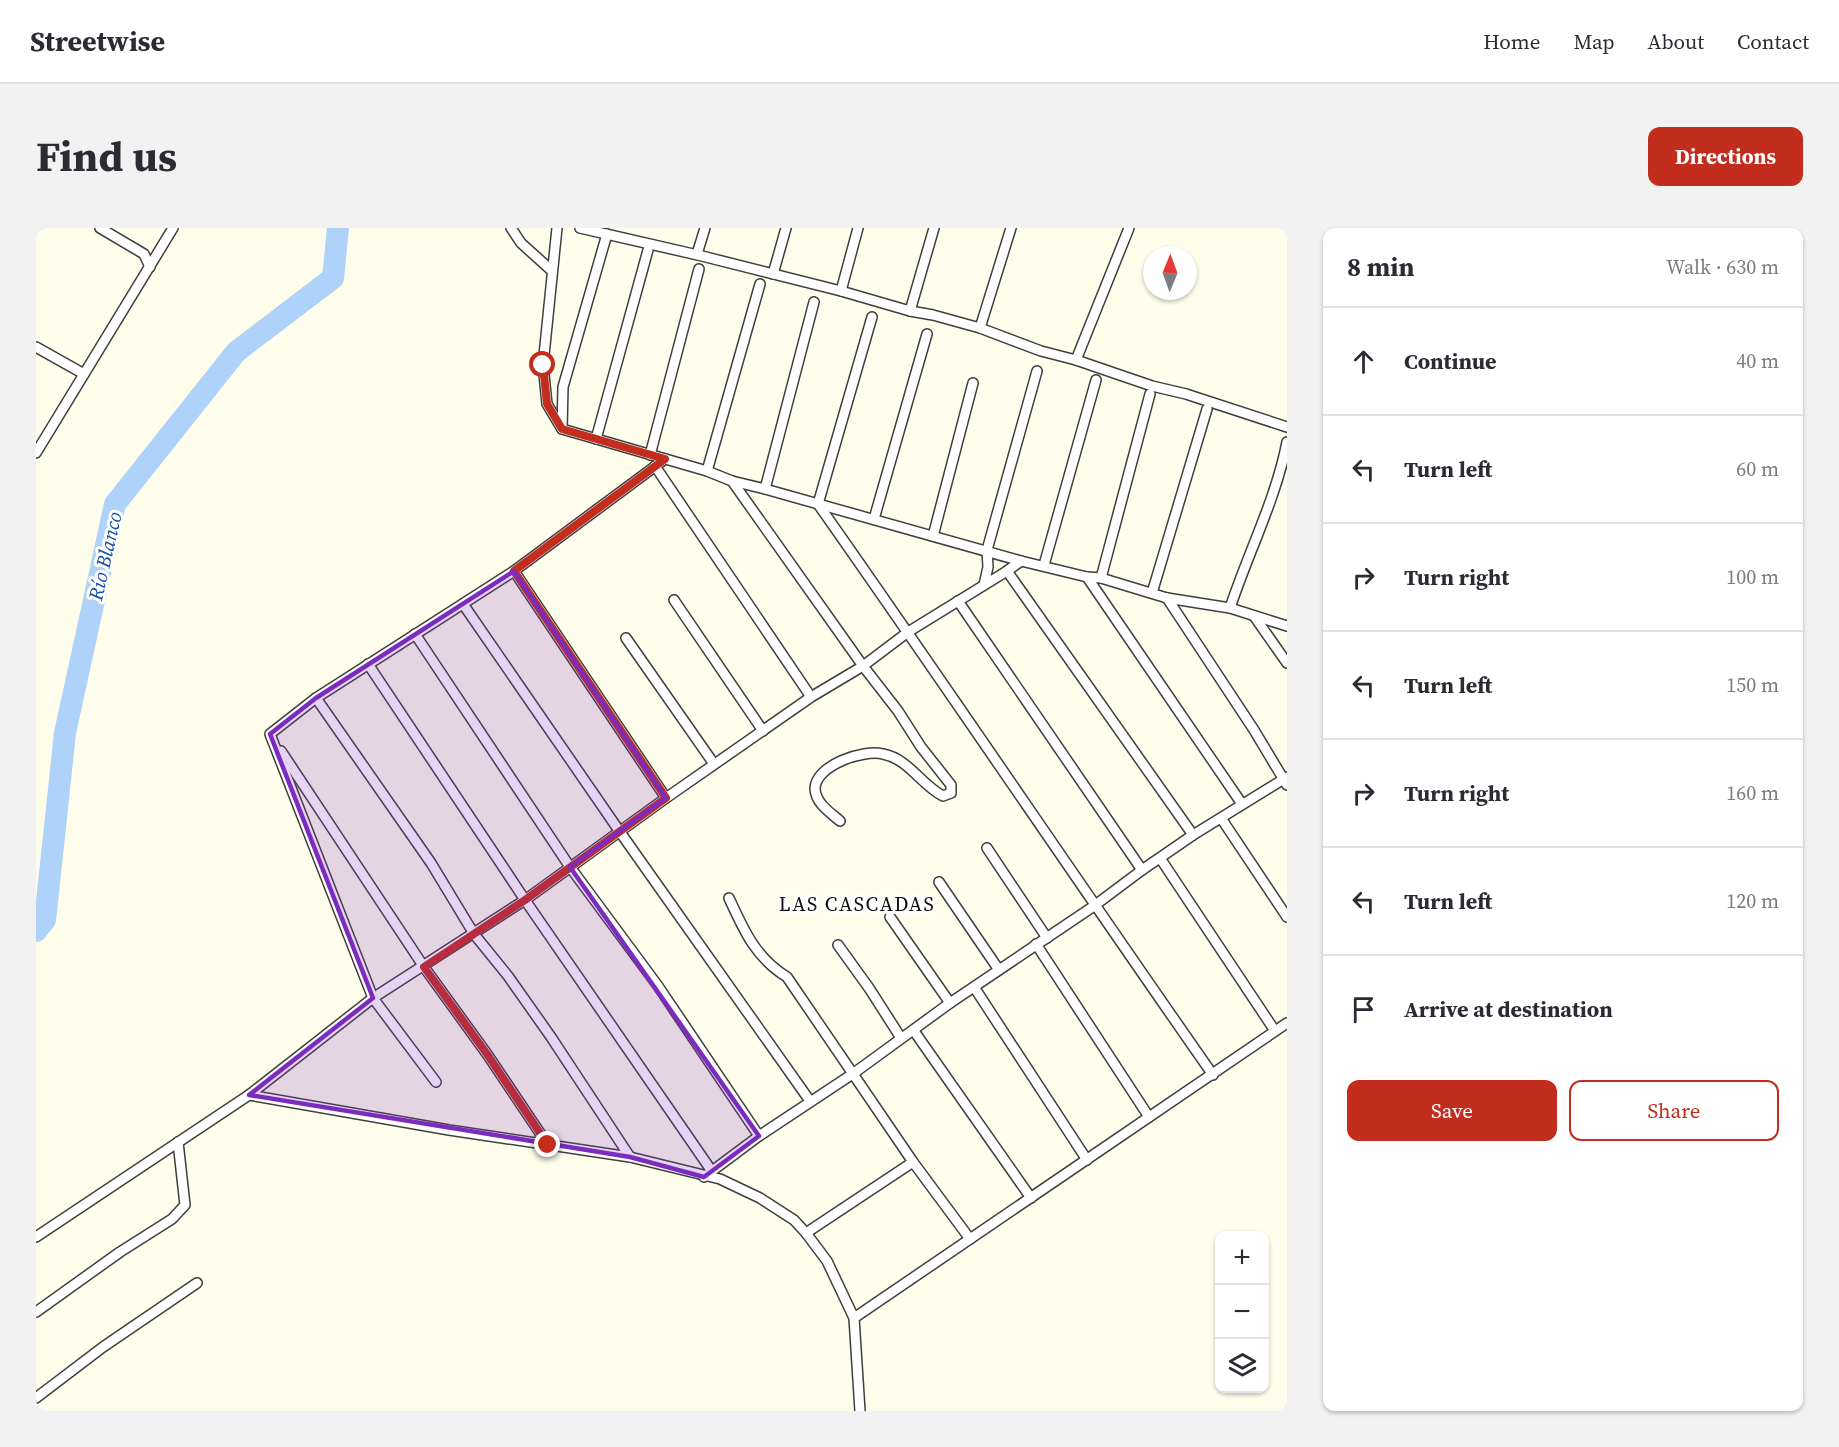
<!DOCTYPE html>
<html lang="en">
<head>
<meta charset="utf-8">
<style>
	body { margin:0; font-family:"Source Serif 4",serif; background:#f2f2f3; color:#2b2b33 }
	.controls { position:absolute; right:18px; bottom:18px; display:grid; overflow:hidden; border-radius:12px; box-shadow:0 2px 4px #0004 }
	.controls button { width:54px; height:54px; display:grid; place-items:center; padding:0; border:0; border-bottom:2px solid #e1e1e2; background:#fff; color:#2b2b33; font:30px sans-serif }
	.compass { position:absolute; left:1107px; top:18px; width:54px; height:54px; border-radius:50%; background:#fff; box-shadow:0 2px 4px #0004; rotate:1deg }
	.stop { position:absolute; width:18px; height:18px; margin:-14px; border:4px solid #c32d1e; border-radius:50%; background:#fff }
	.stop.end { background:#c32d1e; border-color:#fff; box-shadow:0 2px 6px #0008 }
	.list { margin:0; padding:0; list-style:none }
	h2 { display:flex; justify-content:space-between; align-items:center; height:78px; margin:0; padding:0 24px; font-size:26px }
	h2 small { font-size:20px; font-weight:400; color:#7c7c81 }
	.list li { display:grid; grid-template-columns:39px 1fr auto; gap:18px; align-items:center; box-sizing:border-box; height:108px; padding:0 24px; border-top:2px solid #e1e1e2 }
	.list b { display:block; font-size:22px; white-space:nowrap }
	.list em { font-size:20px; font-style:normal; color:#7c7c81 }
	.actions { display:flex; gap:12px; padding:18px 24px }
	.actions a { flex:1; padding:14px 0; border:2px solid #c32d1e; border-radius:12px; text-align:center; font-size:21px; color:#c32d1e }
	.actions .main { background:#c32d1e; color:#fff }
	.icon { flex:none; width:33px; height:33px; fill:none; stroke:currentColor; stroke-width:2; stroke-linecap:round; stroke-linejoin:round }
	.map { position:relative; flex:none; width:1251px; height:1183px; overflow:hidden; border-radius:12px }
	header { display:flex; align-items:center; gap:36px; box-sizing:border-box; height:84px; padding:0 30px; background:#fff; border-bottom:2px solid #e1e1e2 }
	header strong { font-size:28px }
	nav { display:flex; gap:33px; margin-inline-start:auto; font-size:21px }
	.intro { display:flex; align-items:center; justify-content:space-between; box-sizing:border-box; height:144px; padding:0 36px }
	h1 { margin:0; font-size:42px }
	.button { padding:15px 27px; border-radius:12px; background:#c32d1e; color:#fff; font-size:21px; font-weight:700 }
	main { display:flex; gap:36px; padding:0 36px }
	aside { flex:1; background:#fff; border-radius:12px; box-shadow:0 2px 4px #0004 }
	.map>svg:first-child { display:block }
</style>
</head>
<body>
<header>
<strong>Streetwise</strong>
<nav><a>Home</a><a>Map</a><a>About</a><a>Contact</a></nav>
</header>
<div class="intro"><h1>Find us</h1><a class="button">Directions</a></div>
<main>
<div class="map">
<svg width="1251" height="1183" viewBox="0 0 1251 1183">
	<rect width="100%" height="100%" fill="#fffeec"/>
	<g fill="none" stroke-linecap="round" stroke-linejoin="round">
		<polyline stroke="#aed2f9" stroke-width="22" points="0,703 9,692 29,505 79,276 200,124 297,50 302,0"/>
		<g stroke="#3f3f3f" stroke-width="12">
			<g id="minor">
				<polyline points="64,0 108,26 114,39"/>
				<polyline points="475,0 485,15 516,43"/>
				<polyline points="521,0 507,137 511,176 526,201 671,243 696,253 729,261 985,333 1051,349 1065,350 1131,370 1194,380 1251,398"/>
				<polyline points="544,0 666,28 805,63 874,83 897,87 944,100 1005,123 1040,132 1116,158 1150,166 1251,199"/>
				<polyline points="661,26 669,0"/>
				<polyline points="737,46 750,0"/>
				<polyline points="805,63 822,0"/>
				<polyline points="874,83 898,0"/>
				<path d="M836 89 782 276C915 465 1044 657 1177 847"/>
				<polyline points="944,100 975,0"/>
				<polyline points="0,119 48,146"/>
				<polyline points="1040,132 1093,0"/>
				<polyline points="526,201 527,159 571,6"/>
				<polyline points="560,211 612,22"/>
				<polyline points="0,225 137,0"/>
				<polyline points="614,227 663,41"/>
				<polyline points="619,238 775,469"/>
				<polyline points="671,243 724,56"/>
				<path d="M696 253 827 438 862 483 885 519 915 557V565L907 568C885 557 873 531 847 526 828 521 779 537 779 561 780 576 795 585 804 593"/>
				<polyline points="729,261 778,74"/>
				<polyline points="838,291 891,106"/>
				<polyline points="897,308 937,155"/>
				<polyline points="1008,337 1060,152"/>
				<polyline points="478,343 630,570"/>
				<polyline points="971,343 1157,607"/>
				<polyline points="1051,349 1206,576"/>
				<polyline points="1065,350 1114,166"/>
				<polyline points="948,357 952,339 951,322 1001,143"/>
				<polyline points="1116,365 1171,181"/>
				<polyline points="1131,370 1218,502 1251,557"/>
				<polyline points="638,372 727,503"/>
				<polyline points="922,373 1106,642"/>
				<polyline points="427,376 584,604 774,873"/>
				<path d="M1194 380C1212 325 1240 271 1251 214"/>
				<polyline points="1218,388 1251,435"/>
				<polyline points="379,406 534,639 622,758 723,908"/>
				<polyline points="590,410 678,536"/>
				<polyline points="332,436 489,672 675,942"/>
				<polyline points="280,470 395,635 438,706 472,748 515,809 594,929"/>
				<polyline points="245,523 388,739 451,826 512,917"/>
				<polyline points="1185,590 1251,689"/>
				<polyline points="951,620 1011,710"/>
				<polyline points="1124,630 1239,803"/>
				<polyline points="903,654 963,742"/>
				<path d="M693 670C708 703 720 730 751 749L877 934 934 1011"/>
				<polyline points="854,689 914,775"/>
				<polyline points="1000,716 1113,889"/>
				<polyline points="802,717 833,760 865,810"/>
				<polyline points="938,759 1051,932"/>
				<polyline points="878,803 995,970"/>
				<polyline points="400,854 337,770 234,506 280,470 478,343 629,231"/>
				<polyline points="213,867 413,902 594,929 684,951 724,970 758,992 770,1005 791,1033 818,1090 824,1183"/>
				<polyline points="668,949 723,908 818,845 914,775 1058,678 1106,642 1157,607 1251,549"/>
				<polyline points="770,1005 877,934"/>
				<polyline points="0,1009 213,867 337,770 489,672 630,570 775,469 827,438 872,404 971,343 985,333"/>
				<polyline points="0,1084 84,1024 136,991 149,977 142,914"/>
				<polyline points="818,1090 1251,795"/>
				<polyline points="0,1170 67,1119 161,1055"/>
			</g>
		</g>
		<use href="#minor" stroke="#fff" stroke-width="9"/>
	</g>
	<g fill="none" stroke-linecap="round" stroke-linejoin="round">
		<polyline stroke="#c32d1e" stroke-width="8" points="507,137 511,176 526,201 629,231 478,343 630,570 489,672 388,739 451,826 512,917"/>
	</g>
	<path fill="#7b2cbf" fill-opacity="0.2" stroke="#7b2cbf" stroke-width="4.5" stroke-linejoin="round" d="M478 343 630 570 534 639 723 908 668 949 594 929 213 867 337 770 234 506 280 470Z"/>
	<g text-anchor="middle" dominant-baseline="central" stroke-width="6" stroke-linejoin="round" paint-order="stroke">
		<g font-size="20" font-style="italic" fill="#104fa4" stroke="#fff">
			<text transform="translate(69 328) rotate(-77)">Río Blanco</text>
		</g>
		<g font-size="20" letter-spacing="1.5" fill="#0c0c0c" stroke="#fff">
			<text x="821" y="676">LAS CASCADAS</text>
		</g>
	</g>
</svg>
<div class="controls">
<button>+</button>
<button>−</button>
<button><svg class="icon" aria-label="layers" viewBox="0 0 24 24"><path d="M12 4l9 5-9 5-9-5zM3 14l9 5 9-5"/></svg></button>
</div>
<svg class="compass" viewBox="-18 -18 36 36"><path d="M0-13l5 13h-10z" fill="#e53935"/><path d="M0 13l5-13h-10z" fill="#7c7c81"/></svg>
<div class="stop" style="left:507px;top:137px"></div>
<div class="stop end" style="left:512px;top:917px"></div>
</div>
<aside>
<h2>8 min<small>Walk · 630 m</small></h2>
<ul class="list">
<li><svg class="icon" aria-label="ahead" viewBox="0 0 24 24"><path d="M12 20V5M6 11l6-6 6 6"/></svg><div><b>Continue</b></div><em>40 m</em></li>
<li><svg class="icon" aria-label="left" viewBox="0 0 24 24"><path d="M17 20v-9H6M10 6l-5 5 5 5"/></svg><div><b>Turn left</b></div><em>60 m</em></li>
<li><svg class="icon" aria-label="right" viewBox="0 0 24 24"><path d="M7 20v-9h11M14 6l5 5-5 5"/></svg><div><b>Turn right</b></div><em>100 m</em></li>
<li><svg class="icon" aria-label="left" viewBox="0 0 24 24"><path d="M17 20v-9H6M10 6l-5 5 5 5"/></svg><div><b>Turn left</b></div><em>150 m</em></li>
<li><svg class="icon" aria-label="right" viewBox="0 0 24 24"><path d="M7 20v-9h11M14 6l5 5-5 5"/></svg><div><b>Turn right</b></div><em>160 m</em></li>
<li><svg class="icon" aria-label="left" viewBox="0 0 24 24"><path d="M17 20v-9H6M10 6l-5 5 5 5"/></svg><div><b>Turn left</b></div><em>120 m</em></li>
<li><svg class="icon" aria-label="arrive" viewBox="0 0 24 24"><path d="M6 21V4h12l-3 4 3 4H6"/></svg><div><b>Arrive at destination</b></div></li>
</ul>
<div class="actions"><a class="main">Save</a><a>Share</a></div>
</aside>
</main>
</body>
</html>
